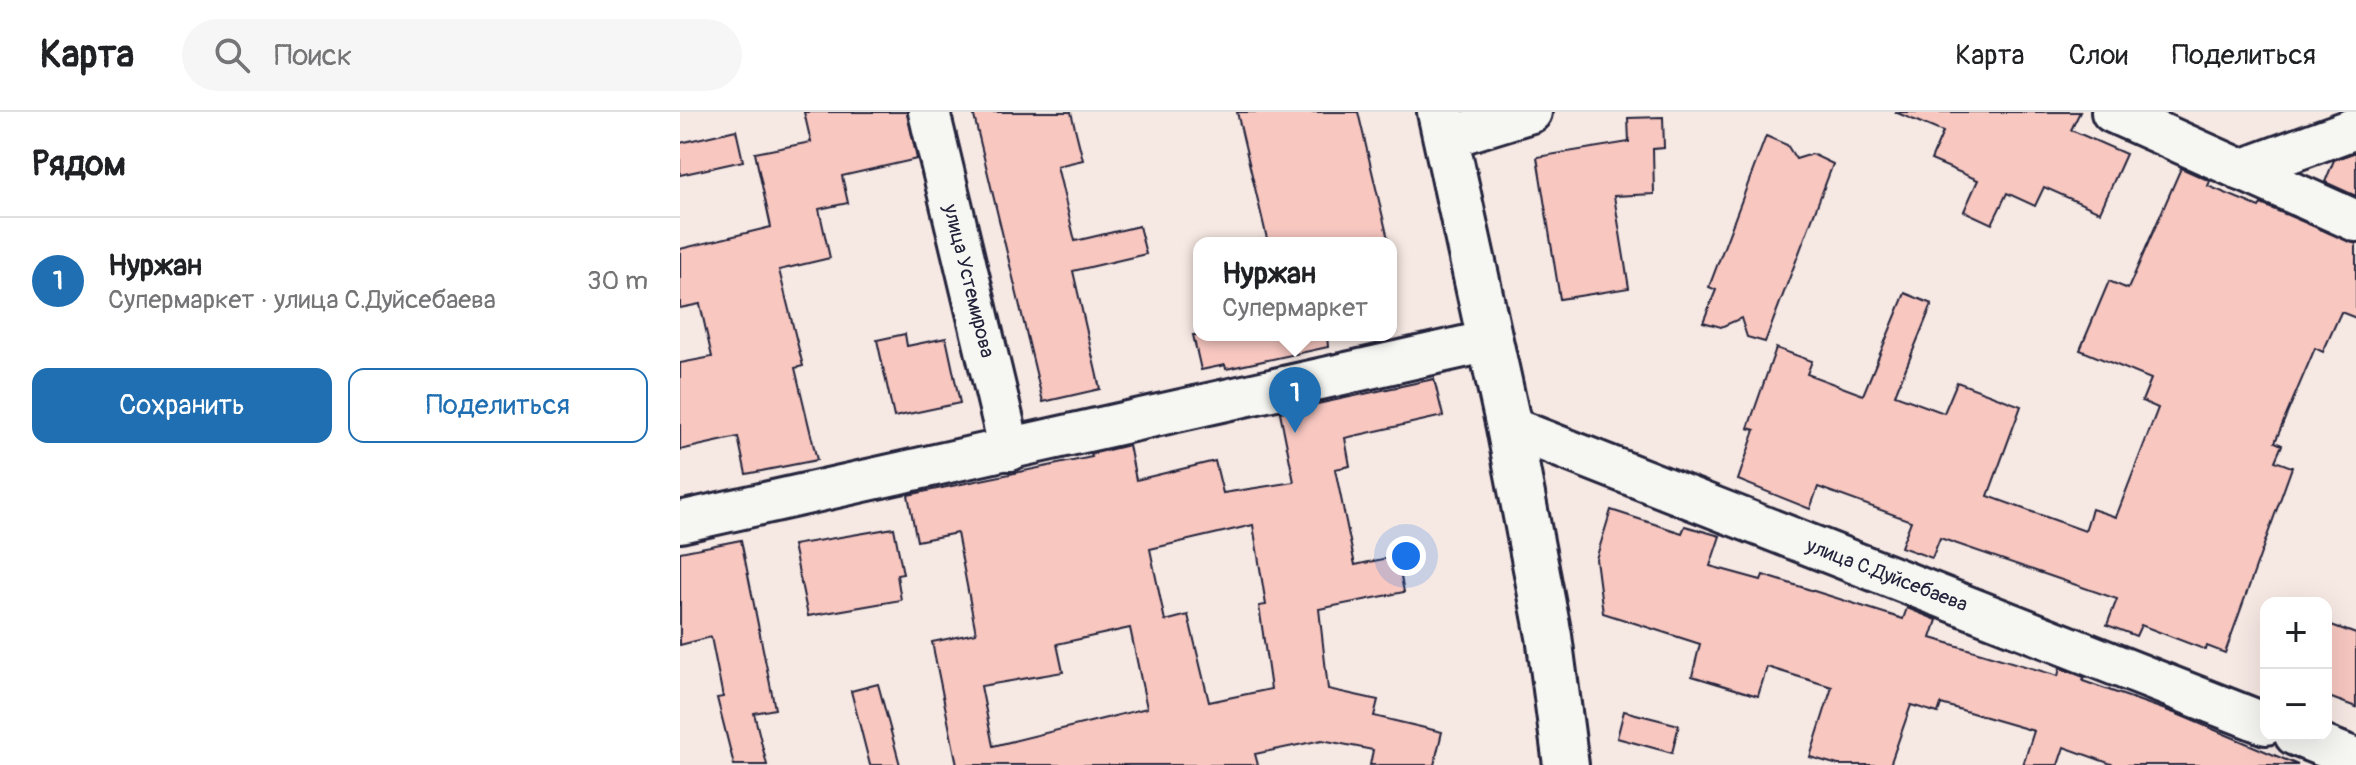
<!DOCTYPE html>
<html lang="ru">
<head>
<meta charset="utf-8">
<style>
	body { margin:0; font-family:Pangolin,sans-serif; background:#f6f6f6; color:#202124 }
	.controls { position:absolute; right:24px; bottom:24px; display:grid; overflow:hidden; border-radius:16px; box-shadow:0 8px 32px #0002 }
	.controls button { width:72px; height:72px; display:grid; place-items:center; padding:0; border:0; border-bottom:2px solid #e0e0e0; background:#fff; color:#202124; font:40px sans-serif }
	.you { position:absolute; left:726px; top:444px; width:28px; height:28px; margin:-20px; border:6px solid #fff; border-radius:50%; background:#1a73e8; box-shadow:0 0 0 12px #1a73e833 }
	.badge { display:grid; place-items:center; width:52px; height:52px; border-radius:50%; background:#1f6fb2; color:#fff; font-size:26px; font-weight:700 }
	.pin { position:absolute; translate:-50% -66px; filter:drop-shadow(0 2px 4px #0008) }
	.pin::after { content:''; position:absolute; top:42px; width:28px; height:24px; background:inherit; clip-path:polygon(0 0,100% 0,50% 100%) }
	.popup { position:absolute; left:513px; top:125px; width:204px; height:104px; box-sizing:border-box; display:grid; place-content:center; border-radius:16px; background:#fff; filter:drop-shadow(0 2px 6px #0005); font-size:26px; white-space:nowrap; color:#757577 }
	.popup b { font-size:30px; color:#202124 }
	.popup::after { content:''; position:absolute; left:50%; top:100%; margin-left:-16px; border:16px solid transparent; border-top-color:#fff }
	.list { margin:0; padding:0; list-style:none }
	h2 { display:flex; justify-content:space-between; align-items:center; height:104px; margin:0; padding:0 32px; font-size:34px }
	h2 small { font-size:26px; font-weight:400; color:#757577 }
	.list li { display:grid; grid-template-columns:52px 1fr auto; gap:24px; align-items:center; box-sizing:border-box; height:128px; padding:0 32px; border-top:2px solid #e0e0e0 }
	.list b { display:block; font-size:30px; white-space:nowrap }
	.list p { margin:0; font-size:26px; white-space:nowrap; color:#757577 }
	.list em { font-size:26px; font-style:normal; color:#757577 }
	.actions { display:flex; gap:16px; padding:24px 32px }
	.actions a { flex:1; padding:18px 0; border:2px solid #1f6fb2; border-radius:16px; text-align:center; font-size:28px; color:#1f6fb2 }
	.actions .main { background:#1f6fb2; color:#fff }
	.icon { flex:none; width:44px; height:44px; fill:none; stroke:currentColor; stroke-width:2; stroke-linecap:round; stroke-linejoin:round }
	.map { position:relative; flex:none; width:1676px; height:653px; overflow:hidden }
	header { display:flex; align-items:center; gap:48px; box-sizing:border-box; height:112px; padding:0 40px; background:#fff; border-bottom:2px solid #e0e0e0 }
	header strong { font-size:38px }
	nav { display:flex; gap:44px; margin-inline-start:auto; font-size:28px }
	.search { width:560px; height:72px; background:#f6f6f6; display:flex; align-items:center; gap:20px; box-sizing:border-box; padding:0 28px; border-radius:44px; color:#757577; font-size:30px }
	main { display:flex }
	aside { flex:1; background:#fff }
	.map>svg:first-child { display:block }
</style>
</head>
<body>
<header>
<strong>Карта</strong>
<div class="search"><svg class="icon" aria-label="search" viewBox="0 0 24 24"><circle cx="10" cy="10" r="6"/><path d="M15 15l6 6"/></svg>Поиск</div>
<nav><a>Карта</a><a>Слои</a><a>Поделиться</a></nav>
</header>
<main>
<aside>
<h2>Рядом<small></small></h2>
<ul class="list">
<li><span class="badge">1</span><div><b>Нуржан</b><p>Супермаркет · улица С.Дуйсебаева</p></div><em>30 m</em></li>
</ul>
<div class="actions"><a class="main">Сохранить</a><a>Поделиться</a></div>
</aside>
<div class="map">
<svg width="1676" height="653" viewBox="0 0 1676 653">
	<rect width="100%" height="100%" fill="#f6e8e3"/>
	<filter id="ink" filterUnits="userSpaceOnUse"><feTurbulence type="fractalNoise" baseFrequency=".0125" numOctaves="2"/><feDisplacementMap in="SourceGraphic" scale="16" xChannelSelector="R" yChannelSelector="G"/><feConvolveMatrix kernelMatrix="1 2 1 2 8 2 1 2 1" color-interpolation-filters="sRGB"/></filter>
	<g filter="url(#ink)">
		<g fill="#f7c7c0" stroke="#22223b" stroke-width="2" fill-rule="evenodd">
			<polygon points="124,0 227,0 237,47 162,64 168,91 139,97 150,146 99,158 123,254 115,256 137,348 66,362 58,325 0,338 0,251 32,245 20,192 0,196 0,137 91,115 75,41 131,30"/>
			<polygon points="293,0 391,0 403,48 377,54 395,129 459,114 466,142 393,159 420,277 363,290"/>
			<polygon points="557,0 678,0 709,131 588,131"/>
			<polygon points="1215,0 1400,0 1391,18 1446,42 1420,100 1364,75 1355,94 1327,81 1312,112 1284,99 1298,68 1251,48 1263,20"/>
			<polygon points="983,5 984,36 973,37 974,82 934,84 949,176 880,187 857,45 949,30 948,6"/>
			<polygon points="56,18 63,49 0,63 0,31"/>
			<polygon points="1086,24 1107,33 1116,47 1132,42 1153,52 1085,230 1067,225 1061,206 1041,215 1023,210 1036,178 1029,175"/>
			<polygon points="1676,40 1676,84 1645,70 1654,48"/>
			<polygon points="1501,56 1530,69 1528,74 1579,95 1581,92 1676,132 1676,206 1661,200 1643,240 1635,236 1595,330 1602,333 1595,349 1612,355 1545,541 1527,534 1526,538 1461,513 1456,524 1427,513 1437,487 1260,426 1252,446 1221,435 1231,409 1138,375 1130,397 1058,368 1075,318 1068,316 1096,236 1132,249 1127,262 1183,283 1225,181 1252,192 1215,283 1264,301 1277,270 1341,294 1308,384 1405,419 1412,397 1436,405 1478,296 1462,289 1471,267 1400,238 1429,169 1448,177"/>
			<polygon points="225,222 227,234 266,226 280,291 214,305 197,228"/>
			<polygon points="513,223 647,223 648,235 546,257 545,253 521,258"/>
			<path d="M754 267 763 304 665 326 670 354 655 357 675 453 717 444 724 480 639 497 648 577 698 588 694 604 762 620 754 653H690L693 638 642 628 575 642 578 653H277L252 530 296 521 277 421 237 429 228 383 412 345 411 342 449 333 456 368 535 349 543 381 614 370 600 300ZM573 413 586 493 579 494 591 577 529 590 508 503 485 509 470 437ZM450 516 467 596 313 634 301 574 383 560 377 532Z"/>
			<polygon points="931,398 1002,421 1005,414 1040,424 1030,454 1081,468 1083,463 1223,507 1227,496 1257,508 1251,526 1378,564 1380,556 1404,565 1403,569 1497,602 1618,653 1434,653 1384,635 1378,653 1343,653 1354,619 1261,592 1258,601 1231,593 1210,653 1158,653 1130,645 1152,575 1087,555 1078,584 1012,564 1020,532 923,501 916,447"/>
			<polygon points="214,416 223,462 217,463 221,488 128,504 113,433"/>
			<polygon points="61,428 95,597 74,601 87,653 54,653 37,586 43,585 31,525 0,533 0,440"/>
			<polygon points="1646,511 1676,522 1676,595 1646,584"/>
			<polygon points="198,572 220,653 190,653 171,579"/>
			<polygon points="944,599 999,613 992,641 937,626"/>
		</g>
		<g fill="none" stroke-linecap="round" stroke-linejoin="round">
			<g stroke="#22223b" stroke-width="46">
				<g id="minor">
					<polyline points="249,0 330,338"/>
					<polyline points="1432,0 1676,109"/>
					<polyline points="766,26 851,0"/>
					<polyline points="1561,58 1676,16"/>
					<polyline points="829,315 1586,612"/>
					<polyline points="0,410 810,229"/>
					<polyline points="1615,623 1676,647"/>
				</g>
			</g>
			<g stroke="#22223b" stroke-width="50">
				<polyline id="tertiary" points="760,0 829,315 869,524 886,653"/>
			</g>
			<use href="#minor" stroke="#f6f6f2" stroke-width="40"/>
			<use href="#tertiary" stroke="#f6f6f2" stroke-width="44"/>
		</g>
	</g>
	<g text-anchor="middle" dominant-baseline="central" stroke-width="7" stroke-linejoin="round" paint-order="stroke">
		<g font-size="20" fill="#22223b" stroke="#f6f6f2">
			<text transform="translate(289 169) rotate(76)">улица Устемирова</text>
			<text transform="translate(1207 463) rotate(21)">улица С.Дуйсебаева</text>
		</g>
	</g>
</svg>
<div class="controls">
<button>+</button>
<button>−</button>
</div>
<div class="you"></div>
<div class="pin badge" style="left:615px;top:321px">1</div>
<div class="popup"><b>Нуржан</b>Супермаркет</div>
</div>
</main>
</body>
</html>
